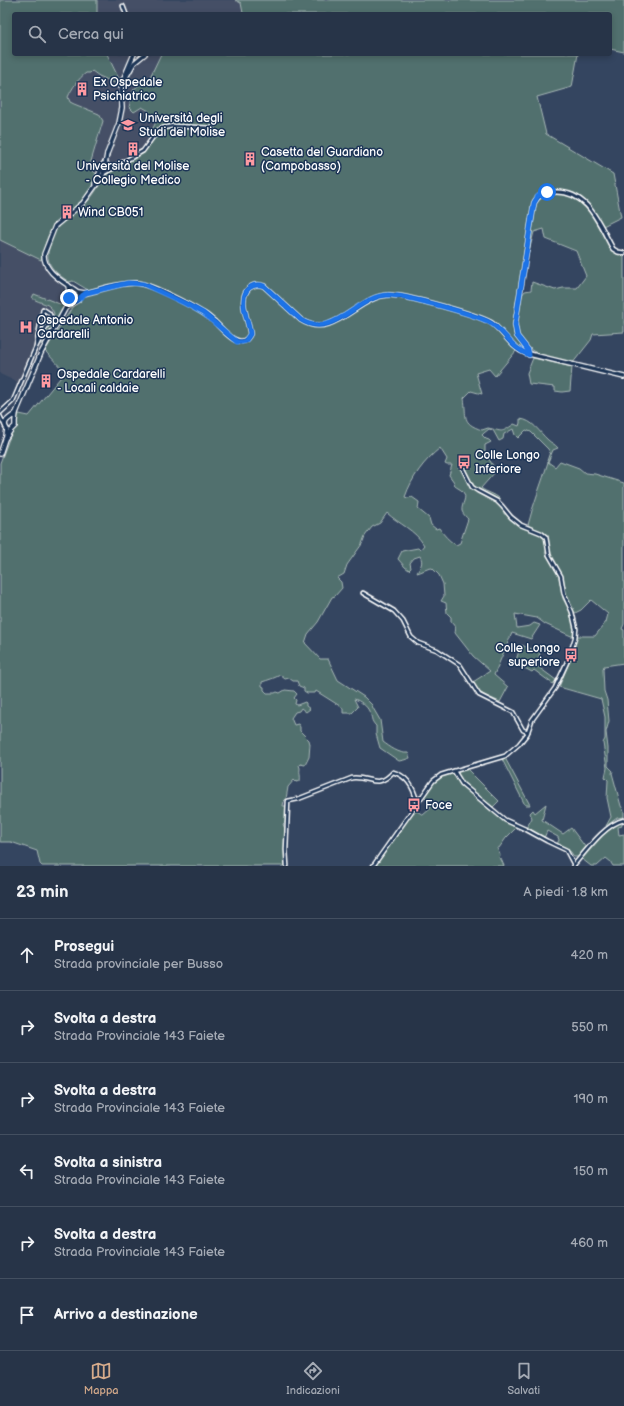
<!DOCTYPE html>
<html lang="it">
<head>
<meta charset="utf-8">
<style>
	body { margin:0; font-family:"Balsamiq Sans",sans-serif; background:#333f52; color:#f1f3f6 }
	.stop { position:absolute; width:12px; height:12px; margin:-9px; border:3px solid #1a73e8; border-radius:50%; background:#fff }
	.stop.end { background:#1a73e8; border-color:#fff; box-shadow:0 1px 4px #0008 }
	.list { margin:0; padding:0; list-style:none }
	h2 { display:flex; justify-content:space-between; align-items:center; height:52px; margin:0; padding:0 16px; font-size:17px }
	h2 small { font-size:13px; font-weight:400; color:#a4aab4 }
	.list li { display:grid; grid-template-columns:26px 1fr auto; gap:12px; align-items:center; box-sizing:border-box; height:72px; padding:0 16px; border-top:1px solid #434f60 }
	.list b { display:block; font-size:15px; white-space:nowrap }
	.list p { margin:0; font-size:13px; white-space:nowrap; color:#a4aab4 }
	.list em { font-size:13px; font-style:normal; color:#a4aab4 }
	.icon { flex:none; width:22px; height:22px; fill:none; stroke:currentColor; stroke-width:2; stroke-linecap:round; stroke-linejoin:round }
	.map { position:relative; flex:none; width:624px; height:866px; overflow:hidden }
	.search { position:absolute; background:#273448; box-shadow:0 2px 6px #0003; left:12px; right:12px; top:12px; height:44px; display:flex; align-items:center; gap:10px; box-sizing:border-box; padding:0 14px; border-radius:4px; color:#a4aab4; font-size:15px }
	.sheet { height:484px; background:#273448 }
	nav { display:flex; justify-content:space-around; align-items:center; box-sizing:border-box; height:56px; border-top:1px solid #434f60; background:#273448; font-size:11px; color:#a4aab4 }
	nav a { display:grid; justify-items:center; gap:2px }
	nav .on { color:#d6ab8b }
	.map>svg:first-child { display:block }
</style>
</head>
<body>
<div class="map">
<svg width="624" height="866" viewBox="0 0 624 866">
	<rect width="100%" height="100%" fill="#344560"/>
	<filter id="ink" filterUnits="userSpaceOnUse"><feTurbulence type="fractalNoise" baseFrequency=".025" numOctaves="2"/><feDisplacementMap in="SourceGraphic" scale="8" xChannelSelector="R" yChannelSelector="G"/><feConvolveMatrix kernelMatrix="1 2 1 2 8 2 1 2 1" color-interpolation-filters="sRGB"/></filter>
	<g filter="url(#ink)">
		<g fill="#445066">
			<polygon points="97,0 235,0 241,3 243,14 97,14"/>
			<polygon points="108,54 161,54 150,77 134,89 129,107 138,110 142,107 155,117 156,122 150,142 151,144 141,154 102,177 89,168 102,128 99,114 74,104 70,102 68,97 72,89 81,76 87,72 92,71 99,76 119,79"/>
			<polygon points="0,239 17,249 21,249 41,260 43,265 49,273 50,277 53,279 55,278 64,288 65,308 41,345 23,388 16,385 17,382 0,374"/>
		</g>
		<g fill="#51706e" stroke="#a8b8b6" fill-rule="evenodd">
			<path d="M0 0H97V14H14V54H107L119 79 117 84 99 76 92 71 90 73H86C79 78 72 88 68 97L70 102 74 104 99 114 103 121 89 168 98 175C91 191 85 198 72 209L71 208 62 215V217C49 227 45 244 41 260L0 240Z"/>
			<polygon points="235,0 624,0 624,52 610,49 610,14 241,14 243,13 241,3"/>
			<path d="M161 54H578L572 87 537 97 546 134 613 174 621 217 599 228C606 240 610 252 624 256V332L593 334 591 340 572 364C552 359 518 353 516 326 516 316 520 304 522 295L525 291 531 290 532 282 555 290 563 288H577L586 276 576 251 546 239 544 229 534 232 515 307 514 334 525 350 524 351 521 350 508 338 505 340 516 351 495 376 489 369 476 373 482 394 471 391 464 398C467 417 461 423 482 430L488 428C503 431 500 434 514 424L519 426 520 423V419C533 420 539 432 548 440 551 443 555 444 558 448L553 450 548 462 555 467 560 461 579 468 585 473 595 474 624 483V624L622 629 624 630V663L604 666 603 669 604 691 607 700 609 721 606 732 608 748V766L613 771 612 773 621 806 624 811V817L617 818 606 826 611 817 607 798 608 780 605 777 607 768 603 743 605 739V717L601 699 559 687 571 658 577 636H595L606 622 608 614 591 600 581 610 573 614 565 594 562 578 550 556 546 537 543 533 528 525C533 504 542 483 548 462L547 461 550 452 548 449 531 432 526 430 518 438 515 435 513 429 504 434 503 439 499 441 493 430 489 429 484 433 482 435 486 439 489 440 491 442 485 445V452L496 471 481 488C487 493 494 493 500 499L499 505 504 511V514H507L514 522 541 535 544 538 547 550 545 553 556 570 561 582 563 599 569 609 575 629 574 637 569 635 545 624 537 618 515 614 517 628 530 626 534 623 540 625 531 639 512 633 494 675 508 687 500 702C485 695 480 696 473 682L490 671 473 656 455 633C456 629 456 624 451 622V617L447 613 446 603 441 601 444 596 443 584 439 575 432 568C427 568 422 572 417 573 420 567 424 563 420 556L414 558 410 563 411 568 409 570 405 567 398 559 402 551 418 548 420 550 424 545C415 530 399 524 387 513L380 523 372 527 365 536 362 544 347 565 344 574 337 578 341 582 342 588 335 596 332 597 318 622 308 634 305 643 320 659H328L338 680 364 697 372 705 373 708 380 720 383 742C390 747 399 754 408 753L410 758 404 760 399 761 380 748 376 734V726C370 720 373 718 369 711 367 706 359 700 354 699L358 707 352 713H343V708L316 691 315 693H307L304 691V688L299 686 297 681H293L289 678 285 679 280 675C275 678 268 680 262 682V686L264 687V690L267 693H275L277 692 280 693 285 690 294 691 297 694 294 698 296 700 295 704 297 705 305 702 306 703V706L310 709 306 712 301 708 299 711 295 712 291 718 294 725 298 724 300 727V731L309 740 310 744 309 757 305 765 300 764 299 765 300 768C299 773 301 776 300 781L296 782 294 780 288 787 286 799 284 801 283 806H286L287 821 283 824 285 829 286 866H42L40 864 37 851 11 842H0V463L12 431 15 429 17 425 16 421 19 414 29 416 65 372 45 351 73 306 83 297 121 287V283L88 290 73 281 69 282C55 272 43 264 50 245 52 240 53 234 56 230 63 218 78 210 88 201 94 195 98 187 102 180V177L141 154 151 144 148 138 156 122 155 117 149 115V111L142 107 134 112 129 107 134 89 150 77ZM440 448 447 459 445 464 447 465H452L449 475 454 482 455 486C457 488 461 489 463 492 468 498 461 504 462 511 463 514 466 517 468 519L460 543 456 545C449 541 443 534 439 528L436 529 431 525 429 518 418 509 419 502 412 497 408 498 405 497C412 477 424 461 440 448Z"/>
			<path d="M34 294 65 306 41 345 54 314C51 302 40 304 32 298Z"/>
			<polygon points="533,358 572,367 570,391 562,392 555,391 555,387 529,384 527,373"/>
			<polygon points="521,645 540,652 537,666 556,680 553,684 534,670 532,672 515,663"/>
			<polygon points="504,758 505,758 530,805 525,805 502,759"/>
			<path d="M467 769 499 801 493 807C483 799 460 785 457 772Z"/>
			<path d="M453 773 462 785 508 823 516 828 506 838 499 848H497L500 855 499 858 501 859 504 866H375L412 813 417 811 423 815 430 809V802L424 796C431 786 439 774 453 773Z"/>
			<polygon points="546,804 542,820 563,834 571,828 586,848 578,857 574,857 571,852 557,844 559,840 558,837 547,831 544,838 527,827 532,818 530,813 533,810 535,813"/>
			<polygon points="620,822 622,826 618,827 619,835 624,834 624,866 613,866 611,863 611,862 606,858 597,866 591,866 582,859 606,832"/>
		</g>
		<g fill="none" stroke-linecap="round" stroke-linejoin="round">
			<g stroke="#fff" stroke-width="5.5">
				<g id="minor">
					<polyline points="123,6 126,14"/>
					<polyline points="105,162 112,169"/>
					<polyline points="104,173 143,151 158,130 163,128 173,126 212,128"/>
					<polyline points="0,413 13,401 36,347 51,317 49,313 43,309 36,347"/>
					<polyline points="0,416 5,426"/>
					<polyline points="363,593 394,611 403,621 411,637 418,643 437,650 460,665 479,695 513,712 523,730 528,732"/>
					<polyline points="454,771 462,784 505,820 525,829 547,841 566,850 574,865"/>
					<path d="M287 866 286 850 288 801 298 799 352 778C370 776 377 790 393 772 408 776 414 788 417 802"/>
					<polyline points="373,866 433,781 441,775 454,771 505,756 519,744 527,734 532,720 555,688 568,660 575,638 576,629 572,612 564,594 561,576 549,555 546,537 541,533 521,525 511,517 502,506 497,501 478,491 472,487 462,467"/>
					<path d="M573 866C586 851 605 824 624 820"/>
				</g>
			</g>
			<g stroke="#fff" stroke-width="6">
				<path id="tertiary" d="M529 355 528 350 517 336 515 325 534 203C538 195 544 192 554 192 588 190 599 224 613 249L618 252 624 253"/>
			</g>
			<g stroke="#fff" stroke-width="6">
				<g id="secondary">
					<polyline points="124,81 134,63 145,54"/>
					<polyline points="107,154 119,123 122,108 121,90 123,80 134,54"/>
					<polyline points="95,184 103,164"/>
					<path d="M79 292 85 293C102 289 120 282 136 283 151 284 190 305 203 313 207 315 211 319 215 322 223 330 241 353 250 334 249 321 237 299 249 288 254 284 259 284 264 286L301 320C333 341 358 296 388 295 401 294 484 316 493 324 505 334 511 347 525 353L624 377"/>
					<path d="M67 307 78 300 80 294C77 291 75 290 72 288 60 280 43 270 44 254L55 226 83 203 103 175 107 154"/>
					<path d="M6 436 7 429C1 421 11 418 16 413"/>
					<polyline points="0,454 5,439 11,430 15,426 15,421 16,413 41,353 70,300 68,285"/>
				</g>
			</g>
			<use href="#minor" stroke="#1d3557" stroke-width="2.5"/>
			<use href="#tertiary" stroke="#1d3557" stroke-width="3"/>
			<use href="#secondary" stroke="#1d3557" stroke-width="3.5"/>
		</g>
	</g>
	<g fill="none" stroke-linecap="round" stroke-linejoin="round" filter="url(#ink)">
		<path stroke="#1a73e8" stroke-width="5" d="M69 298 72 301H76L86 293 128 283 143 284 184 303 203 313 237 342H243L246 340 250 334C249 321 237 299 249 288 254 284 259 284 264 286L301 320C333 340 357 296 387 295 401 294 482 316 492 324 507 334 511 348 529 355L528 350 517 336 515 325 534 203 538 196 547 192"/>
	</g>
	<defs>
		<g id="building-bare" transform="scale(1.08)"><path d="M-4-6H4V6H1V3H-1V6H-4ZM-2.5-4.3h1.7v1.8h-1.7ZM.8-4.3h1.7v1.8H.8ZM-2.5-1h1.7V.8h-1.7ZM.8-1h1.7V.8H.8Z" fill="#ff9aa2" stroke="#1d3557" stroke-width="2.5" paint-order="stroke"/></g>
		<g id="university-bare" transform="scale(1.08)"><path d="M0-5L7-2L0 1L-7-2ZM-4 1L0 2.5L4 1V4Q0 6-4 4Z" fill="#ff9aa2" stroke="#1d3557" stroke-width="2.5" paint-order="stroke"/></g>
		<g id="hospital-bare" transform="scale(1.08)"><path d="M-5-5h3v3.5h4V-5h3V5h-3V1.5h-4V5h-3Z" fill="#ff9aa2" stroke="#1d3557" stroke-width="2.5" paint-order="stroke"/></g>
		<g id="bus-bare" transform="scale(1.08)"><path d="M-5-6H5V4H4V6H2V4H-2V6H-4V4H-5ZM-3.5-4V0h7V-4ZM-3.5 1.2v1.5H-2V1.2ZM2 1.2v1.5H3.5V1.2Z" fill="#ff9aa2" stroke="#1d3557" stroke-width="2.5" paint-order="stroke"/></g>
	</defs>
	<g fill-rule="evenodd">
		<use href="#building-bare" x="82" y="89"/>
		<use href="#university-bare" x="128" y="125"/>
		<use href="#building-bare" x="133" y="149"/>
		<use href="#building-bare" x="250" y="159"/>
		<use href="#building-bare" x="67" y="212"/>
		<use href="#hospital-bare" x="26" y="327"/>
		<use href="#building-bare" x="46" y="381"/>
		<use href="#bus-bare" x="464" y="462"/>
		<use href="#bus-bare" x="571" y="655"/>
		<use href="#bus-bare" x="414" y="805"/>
	</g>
	<g text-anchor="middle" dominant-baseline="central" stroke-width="3" stroke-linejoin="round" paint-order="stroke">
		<g font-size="12" fill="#fff" stroke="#1d3557" text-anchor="start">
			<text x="93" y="82">Ex Ospedale<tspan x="93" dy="14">Psichiatrico</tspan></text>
			<text x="139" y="118">Università degli<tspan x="139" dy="14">Studi del Molise</tspan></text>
			<text x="261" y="152">Casetta del Guardiano<tspan x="261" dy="14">(Campobasso)</tspan></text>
			<text x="133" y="166" text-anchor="middle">Università del Molise<tspan x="133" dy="14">- Collegio Medico</tspan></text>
			<text x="78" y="212">Wind CB051</text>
			<text x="37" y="320">Ospedale Antonio<tspan x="37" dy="14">Cardarelli</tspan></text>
			<text x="57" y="374">Ospedale Cardarelli<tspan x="57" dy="14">- Locali caldaie</tspan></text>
			<text x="475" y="455">Colle Longo<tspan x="475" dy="14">Inferiore</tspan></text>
			<text x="560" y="648" text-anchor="end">Colle Longo<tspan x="560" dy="14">superiore</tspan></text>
			<text x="425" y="805">Foce</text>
		</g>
	</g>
</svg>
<div class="stop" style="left:547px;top:192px"></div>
<div class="stop end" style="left:69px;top:298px"></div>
<div class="search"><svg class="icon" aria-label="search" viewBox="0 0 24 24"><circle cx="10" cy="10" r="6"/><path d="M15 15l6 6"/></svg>Cerca qui</div>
</div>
<section class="sheet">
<h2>23 min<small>A piedi · 1.8 km</small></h2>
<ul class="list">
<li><svg class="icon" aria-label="ahead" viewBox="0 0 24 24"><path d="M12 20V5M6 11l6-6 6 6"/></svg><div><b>Prosegui</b><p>Strada provinciale per Busso</p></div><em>420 m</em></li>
<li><svg class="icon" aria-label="right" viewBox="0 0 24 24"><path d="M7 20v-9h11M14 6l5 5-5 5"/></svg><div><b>Svolta a destra</b><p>Strada Provinciale 143 Faiete</p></div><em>550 m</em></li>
<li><svg class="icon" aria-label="right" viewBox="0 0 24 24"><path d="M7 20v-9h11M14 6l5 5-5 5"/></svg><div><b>Svolta a destra</b><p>Strada Provinciale 143 Faiete</p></div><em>190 m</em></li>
<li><svg class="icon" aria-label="left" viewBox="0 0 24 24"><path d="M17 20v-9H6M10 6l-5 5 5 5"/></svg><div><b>Svolta a sinistra</b><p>Strada Provinciale 143 Faiete</p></div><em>150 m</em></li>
<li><svg class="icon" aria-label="right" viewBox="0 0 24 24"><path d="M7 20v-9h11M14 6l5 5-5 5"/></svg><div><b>Svolta a destra</b><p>Strada Provinciale 143 Faiete</p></div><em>460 m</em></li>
<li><svg class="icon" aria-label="arrive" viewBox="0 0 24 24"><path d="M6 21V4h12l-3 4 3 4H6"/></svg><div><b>Arrivo a destinazione</b></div></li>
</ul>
</section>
<nav>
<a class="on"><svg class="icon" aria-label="map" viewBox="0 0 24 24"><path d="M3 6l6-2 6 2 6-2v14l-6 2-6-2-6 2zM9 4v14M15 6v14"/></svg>Mappa</a>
<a><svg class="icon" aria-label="directions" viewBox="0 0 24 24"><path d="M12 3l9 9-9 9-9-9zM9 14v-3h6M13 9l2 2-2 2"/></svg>Indicazioni</a>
<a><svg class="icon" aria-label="saved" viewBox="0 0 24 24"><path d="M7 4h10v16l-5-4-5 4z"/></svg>Salvati</a>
</nav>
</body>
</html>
